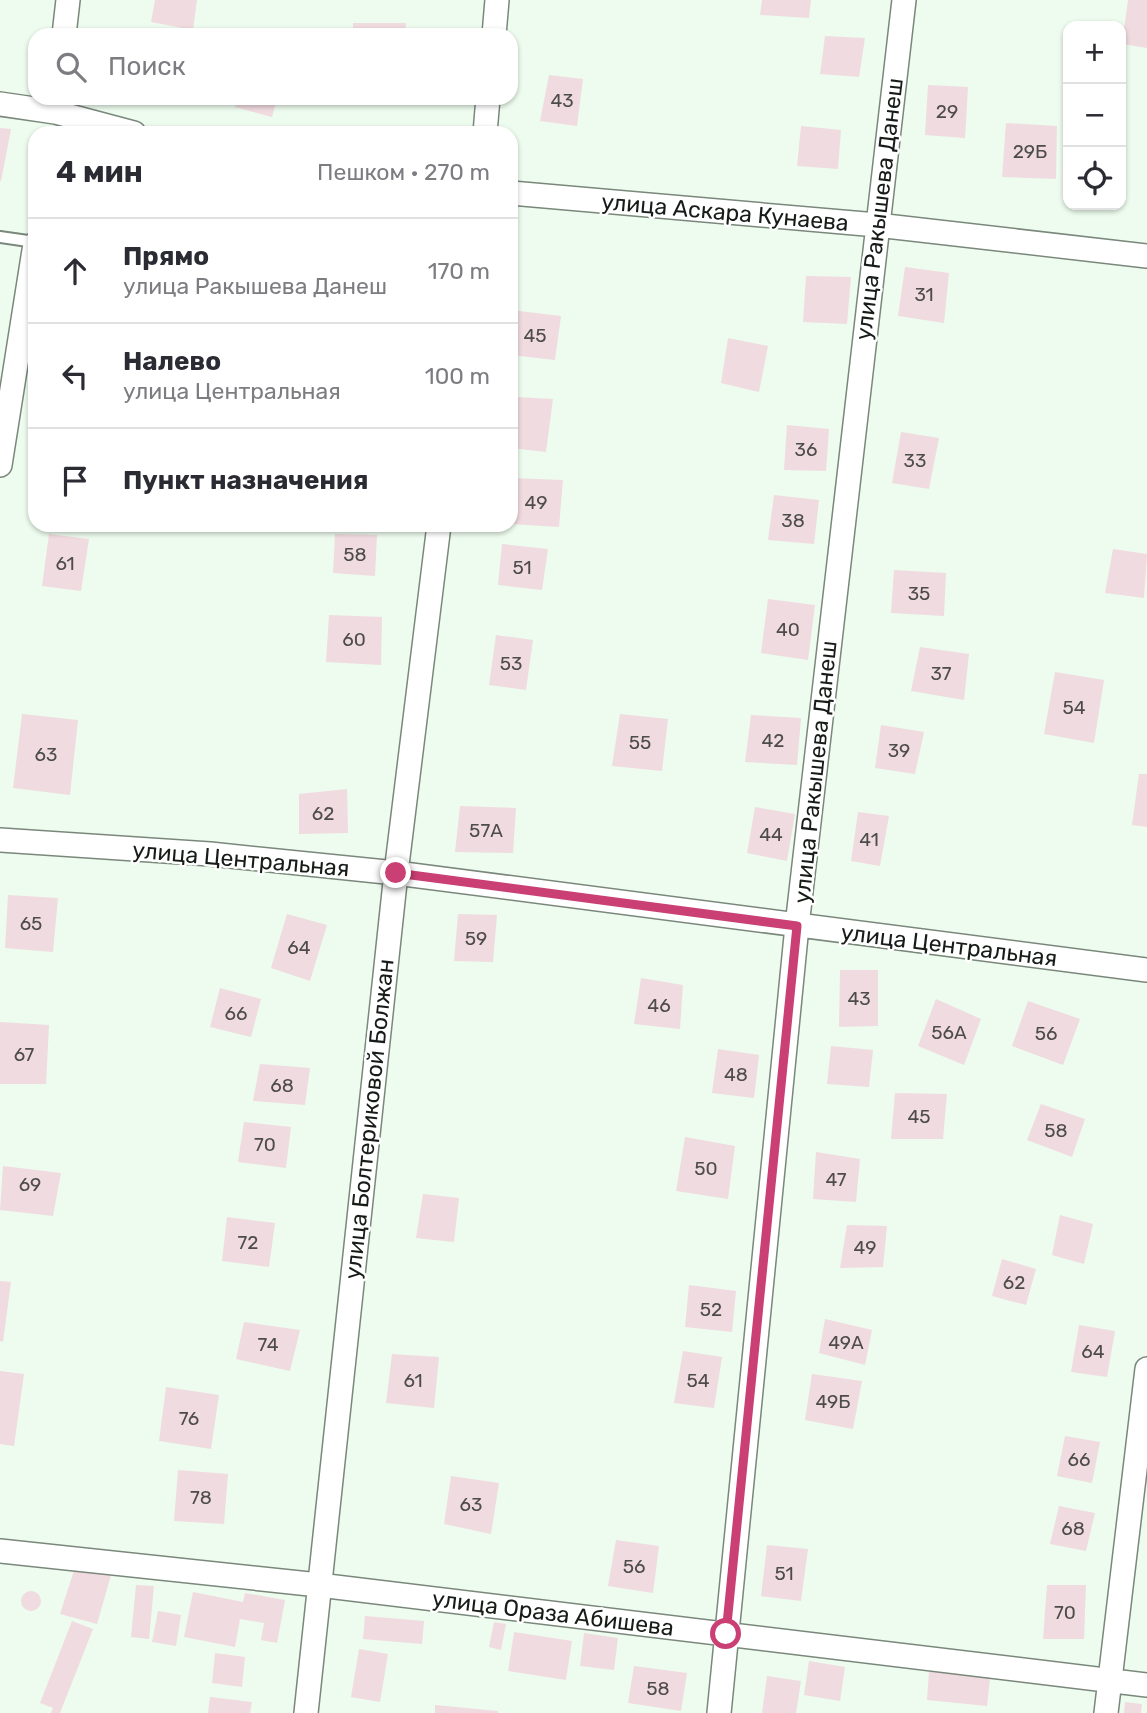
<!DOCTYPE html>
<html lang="ru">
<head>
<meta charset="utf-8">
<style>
  body { margin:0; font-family:Rubik,sans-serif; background:#f7f7f7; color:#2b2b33 }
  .controls { position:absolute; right:21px; top:21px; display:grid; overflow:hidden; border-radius:14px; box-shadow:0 2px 5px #0004 }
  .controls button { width:63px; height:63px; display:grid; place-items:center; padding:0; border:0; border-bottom:2px solid #e1e1e2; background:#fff; color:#2b2b33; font:35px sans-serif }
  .stop { position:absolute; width:21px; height:21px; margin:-16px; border:5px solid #ca3f74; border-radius:50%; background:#fff }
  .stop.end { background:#ca3f74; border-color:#fff; box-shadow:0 2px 7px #0008 }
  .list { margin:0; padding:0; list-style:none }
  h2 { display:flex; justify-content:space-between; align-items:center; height:91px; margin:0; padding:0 28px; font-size:30px }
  h2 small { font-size:23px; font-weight:400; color:#7c7c81 }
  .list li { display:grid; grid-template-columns:46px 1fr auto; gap:21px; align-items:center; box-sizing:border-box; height:105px; padding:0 28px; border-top:2px solid #e1e1e2 }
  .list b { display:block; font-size:26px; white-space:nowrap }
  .list p { margin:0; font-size:23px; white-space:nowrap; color:#7c7c81 }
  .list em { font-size:23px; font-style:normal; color:#7c7c81 }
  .icon { flex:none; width:38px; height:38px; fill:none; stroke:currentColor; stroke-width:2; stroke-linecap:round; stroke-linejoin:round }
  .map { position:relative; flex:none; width:1147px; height:1713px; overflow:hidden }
  .search { position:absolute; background:#fff; box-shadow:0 2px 5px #0004; left:28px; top:28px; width:490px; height:77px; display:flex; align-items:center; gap:18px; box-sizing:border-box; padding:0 24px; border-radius:21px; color:#7c7c81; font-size:26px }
  .panel { position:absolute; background:#fff; box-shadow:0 2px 5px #0004; left:28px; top:126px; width:490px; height:406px; border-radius:21px }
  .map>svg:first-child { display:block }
  .building { fill:#f0dbe0 }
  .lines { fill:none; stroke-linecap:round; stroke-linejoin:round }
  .lane-casing { stroke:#7a877b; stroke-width:14 }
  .street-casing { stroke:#7a877b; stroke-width:26 }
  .lane { stroke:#fff; stroke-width:10 }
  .street { stroke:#fff; stroke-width:23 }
  .route { stroke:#ca3f74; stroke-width:9 }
  .labels { text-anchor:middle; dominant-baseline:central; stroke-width:5; stroke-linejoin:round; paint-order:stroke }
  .number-label { font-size:19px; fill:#4d4c4a }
  .street-label { font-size:23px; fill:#171c18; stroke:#fff }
</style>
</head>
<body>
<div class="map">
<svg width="1147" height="1713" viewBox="0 0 1147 1713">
  <rect width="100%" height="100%" fill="#edfcee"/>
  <path class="building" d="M155,0H197L193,30L151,22Z
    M762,0H811L809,18L760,15Z
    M1128,0H1147V48L1122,44Z
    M353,23H406L405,35H353Z
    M825,36L865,38L859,77L820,74Z
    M549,75L583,79L577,126L540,121Z
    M928,85L968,87L965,138L925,135Z
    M237,98H277L272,117L235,107Z
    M1006,123L1057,126L1056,179L1002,177Z
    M801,126L841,130L838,169L797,166Z
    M0,128L11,129L1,181H0Z
    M905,267L949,273L944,323L898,316Z
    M806,276L851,277L847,324L803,322Z
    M511,310L561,316L555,360L511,355Z
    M728,338L768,346L759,392L721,383Z
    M517,397L553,399L546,452L511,448Z
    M787,425L829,429L826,471L784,470Z
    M901,432L939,438L929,489L892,483Z
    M511,478L563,480L559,527L511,524Z
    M774,495L819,500L814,544L768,540Z
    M49,534L89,539L81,591L42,586Z
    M335,534L377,535L375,576L333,573Z
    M502,544L548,549L542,590L498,585Z
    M1113,549L1147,554L1144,598L1105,593Z
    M894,570L946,573L944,616L891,613Z
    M768,599L815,605L808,660L761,653Z
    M329,615L382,617L381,665L326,662Z
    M496,635L533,640L526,690L489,685Z
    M920,647L969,654L964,700L911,691Z
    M1055,672L1104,680L1094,743L1044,734Z
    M22,714L78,720L70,795L13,788Z
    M620,714L668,719L662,771L612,766Z
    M751,715L801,718L797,765L745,762Z
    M881,725L924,732L915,774L875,768Z
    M1139,774H1147V827L1132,825Z
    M347,789L348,833L299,834V794Z
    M460,806L516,808L513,853L455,852Z
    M755,807L795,814L787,861L747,853Z
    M858,812L889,816L880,866L851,861Z
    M8,895L58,898L53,952L5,948Z
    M287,914L327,925L310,981L271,968Z
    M458,914L497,915L493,962L454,961Z
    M840,970H878V1026L839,1027Z
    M641,978L683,985L680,1029L634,1024Z
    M220,988L261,999L251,1037L210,1027Z
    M936,999L981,1019L964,1065L918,1046Z
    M1028,1001L1080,1019L1063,1065L1012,1046Z
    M0,1022L49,1025L46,1084H0Z
    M831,1046L873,1050L869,1087L827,1084Z
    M718,1049L759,1055L754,1098L712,1093Z
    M260,1064L310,1068L305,1105L253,1101Z
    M895,1093L947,1094L943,1139H891Z
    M1041,1104L1085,1119L1072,1157L1027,1140Z
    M244,1122L291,1127L286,1168L238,1162Z
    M685,1137L735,1146L728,1199L676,1191Z
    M816,1152L860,1159L856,1202L813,1199Z
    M3,1166L61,1173L53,1216L0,1210Z
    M423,1194L459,1198L454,1242L416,1238Z
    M1060,1215L1093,1224L1084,1264L1052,1255Z
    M227,1217L275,1223L269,1267L222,1261Z
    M847,1225L887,1226L883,1267L840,1268Z
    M1002,1259L1036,1269L1026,1305L992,1296Z
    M0,1281L11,1282L3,1342L0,1341Z
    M689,1285L736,1291L732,1332L685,1327Z
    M825,1319L872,1330L865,1365L819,1353Z
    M244,1322L300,1330L290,1371L236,1359Z
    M1079,1325L1115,1331L1107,1377L1071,1372Z
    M683,1351L722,1357L714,1408L674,1403Z
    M392,1354L439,1357L434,1408L386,1403Z
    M0,1371L24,1374L14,1446L0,1444Z
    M812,1374L862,1381L853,1429L805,1420Z
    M166,1387L219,1395L211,1449L159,1441Z
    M1065,1436L1100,1442L1092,1483L1057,1476Z
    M178,1470L228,1474L224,1524L174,1521Z
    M451,1476L499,1483L491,1534L444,1524Z
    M1059,1506L1095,1513L1086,1551L1050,1544Z
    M616,1540L659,1546L653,1593L608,1586Z
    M767,1545L808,1549L801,1601L761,1596Z
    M76,1564L111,1575L97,1624L60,1614Z
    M136,1585L154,1586L149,1639L131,1637Z
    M1047,1585H1086L1084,1639H1043Z
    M21 1601a10 10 0 1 1 20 0a10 10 0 1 1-20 0Z
    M193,1592L243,1602L245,1593L285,1600L277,1643L261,1640L264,1623L240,1619L235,1647L184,1637Z
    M158,1611L181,1615L176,1646L152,1642Z
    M365,1616L424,1621L422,1644L363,1639Z
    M72,1621L93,1629L60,1713H51L53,1708L40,1703Z
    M494,1622L506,1624L501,1650L489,1647Z
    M514,1632L572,1641L566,1680L508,1671Z
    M584,1633L618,1638L614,1670L580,1666Z
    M359,1649L388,1654L380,1702L351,1697Z
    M215,1653L245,1657L242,1687L212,1683Z
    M809,1661L845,1667L840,1701L804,1695Z
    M634,1666L687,1673L681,1711L628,1703Z
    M929,1671L990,1678L987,1706L927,1700Z
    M767,1676L801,1681L796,1713H762Z
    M210,1697L252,1702L250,1713H208Z
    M1125,1702L1142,1704L1141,1713H1124Z
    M435,1705L498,1711V1713H435Z"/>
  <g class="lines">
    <g class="lane-casing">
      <path id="lane" d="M0,237L35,242"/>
    </g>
    <g class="street-casing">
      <path id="street" d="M64,35L68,0
        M494,35L497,0
        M0,104L55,112L134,133
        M485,133L488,98
        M511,193L877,225L1147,256
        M0,465L35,244
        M0,840L210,854L396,873L1147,970
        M0,1551L319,1585L1147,1685
        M306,1713L396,873L439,525
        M719,1713L797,926L904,0
        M1106,1713L1147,1369"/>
    </g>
    <use href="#lane" class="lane"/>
    <use href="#street" class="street"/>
  </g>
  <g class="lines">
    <path class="route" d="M396,873L797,926L726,1634"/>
  </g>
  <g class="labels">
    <g class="number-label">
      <text x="562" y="100">43</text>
      <text x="947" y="111">29</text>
      <text x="1030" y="151">29Б</text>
      <text x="924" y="294">31</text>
      <text x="535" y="335">45</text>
      <text x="806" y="449">36</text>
      <text x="915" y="460">33</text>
      <text x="536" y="502">49</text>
      <text x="793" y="520">38</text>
      <text x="355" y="554">58</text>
      <text x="65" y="563">61</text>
      <text x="522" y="567">51</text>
      <text x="919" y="593">35</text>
      <text x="788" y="629">40</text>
      <text x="354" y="639">60</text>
      <text x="511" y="663">53</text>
      <text x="941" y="673">37</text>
      <text x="1074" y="707">54</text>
      <text x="773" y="740">42</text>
      <text x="640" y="742">55</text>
      <text x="899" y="750">39</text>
      <text x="46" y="754">63</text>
      <text x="323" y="813">62</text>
      <text x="486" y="830">57А</text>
      <text x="771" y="834">44</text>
      <text x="869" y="839">41</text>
      <text x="31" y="923">65</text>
      <text x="476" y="938">59</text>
      <text x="299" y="947">64</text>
      <text x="859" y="998">43</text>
      <text x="659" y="1005">46</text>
      <text x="236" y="1013">66</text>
      <text x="949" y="1032">56А</text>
      <text x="1046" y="1033">56</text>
      <text x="24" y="1054">67</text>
      <text x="736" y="1074">48</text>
      <text x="282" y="1085">68</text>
      <text x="919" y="1116">45</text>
      <text x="1056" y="1130">58</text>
      <text x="265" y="1144">70</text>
      <text x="706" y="1168">50</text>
      <text x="836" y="1179">47</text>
      <text x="30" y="1184">69</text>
      <text x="248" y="1242">72</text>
      <text x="865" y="1247">49</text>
      <text x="1014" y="1282">62</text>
      <text x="711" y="1309">52</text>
      <text x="846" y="1342">49А</text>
      <text x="268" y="1344">74</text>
      <text x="1093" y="1351">64</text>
      <text x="413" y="1380">61</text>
      <text x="698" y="1380">54</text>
      <text x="833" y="1401">49Б</text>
      <text x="189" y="1418">76</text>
      <text x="1079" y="1459">66</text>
      <text x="201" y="1497">78</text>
      <text x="471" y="1504">63</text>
      <text x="1073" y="1528">68</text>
      <text x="634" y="1566">56</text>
      <text x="784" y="1573">51</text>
      <text x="1065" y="1612">70</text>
      <text x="658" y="1688">58</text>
    </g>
    <g class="street-label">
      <text transform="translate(879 209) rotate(-83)">улица Ракышева Данеш</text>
      <text transform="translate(725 212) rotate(5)">улица Аскара Кунаева</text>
      <text transform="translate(815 772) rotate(-84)">улица Ракышева Данеш</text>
      <text transform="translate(241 859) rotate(5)">улица Центральная</text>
      <text transform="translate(949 945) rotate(7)">улица Центральная</text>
      <text transform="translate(369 1119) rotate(-84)">улица Болтериковой Болжан</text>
      <text transform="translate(553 1613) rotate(7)">улица Ораза Абишева</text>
    </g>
  </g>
</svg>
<div class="controls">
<button>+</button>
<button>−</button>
<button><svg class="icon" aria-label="locate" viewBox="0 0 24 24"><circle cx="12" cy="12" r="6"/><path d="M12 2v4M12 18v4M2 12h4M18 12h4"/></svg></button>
</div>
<div class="stop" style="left:726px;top:1634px"></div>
<div class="stop end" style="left:396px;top:873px"></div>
<div class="search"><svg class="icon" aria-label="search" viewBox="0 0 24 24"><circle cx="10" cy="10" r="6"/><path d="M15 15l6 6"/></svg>Поиск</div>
<section class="panel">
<h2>4 мин<small>Пешком · 270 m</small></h2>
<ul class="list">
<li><svg class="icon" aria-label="ahead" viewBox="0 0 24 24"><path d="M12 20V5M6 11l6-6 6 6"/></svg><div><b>Прямо</b><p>улица Ракышева Данеш</p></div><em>170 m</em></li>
<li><svg class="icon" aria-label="left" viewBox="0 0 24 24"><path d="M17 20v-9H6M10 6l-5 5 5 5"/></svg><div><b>Налево</b><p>улица Центральная</p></div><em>100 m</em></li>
<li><svg class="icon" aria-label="arrive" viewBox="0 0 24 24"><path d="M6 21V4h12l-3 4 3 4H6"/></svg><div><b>Пункт назначения</b></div></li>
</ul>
</section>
</div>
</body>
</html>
